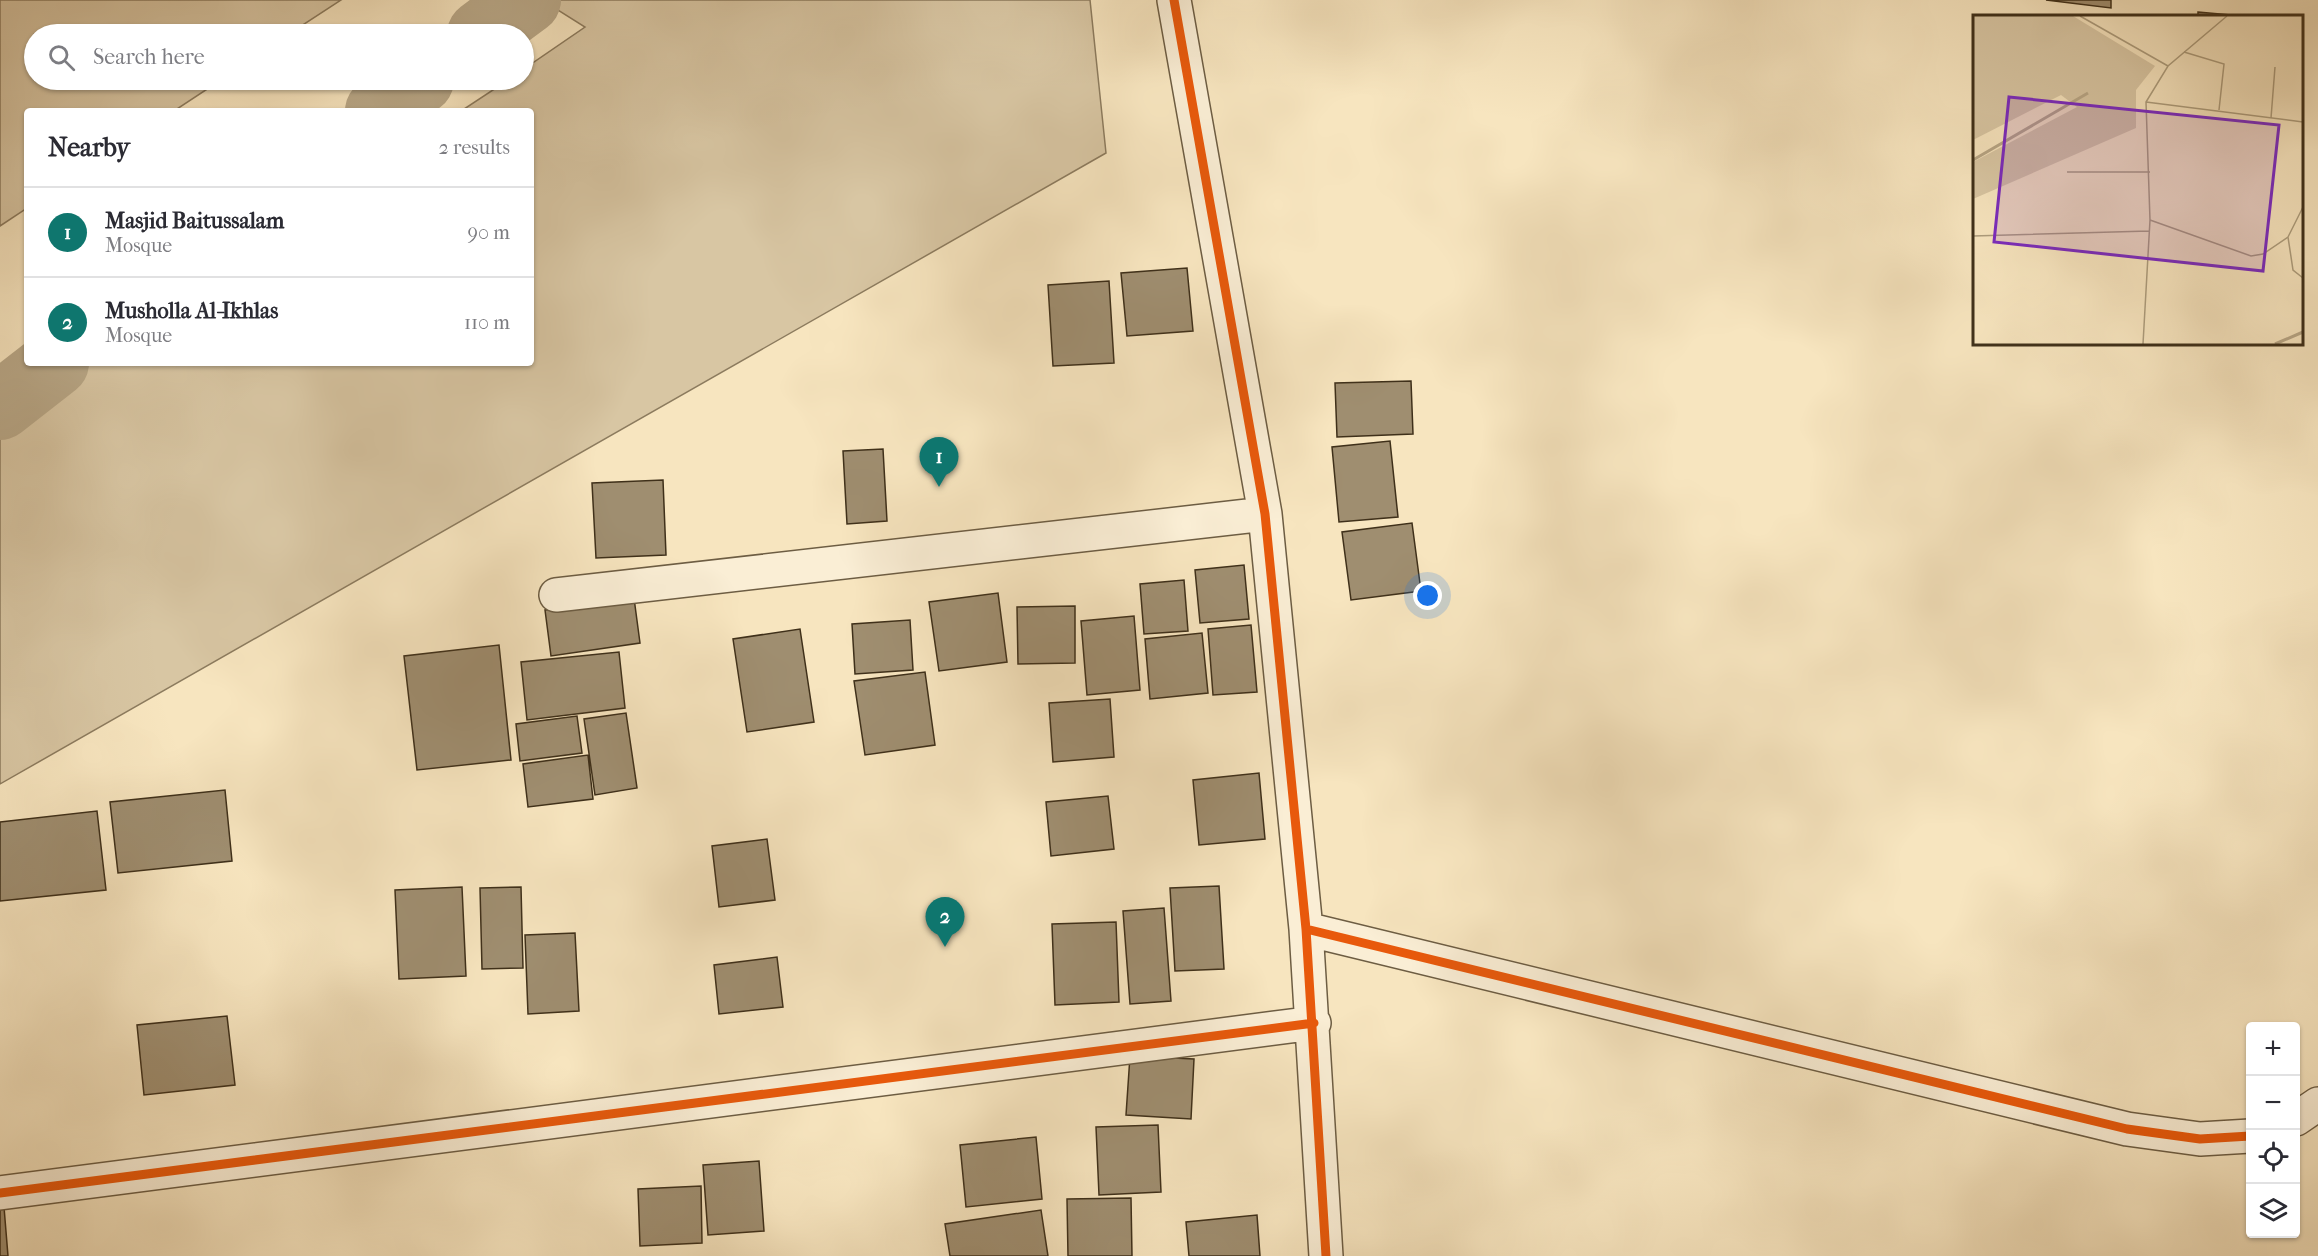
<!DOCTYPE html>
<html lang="en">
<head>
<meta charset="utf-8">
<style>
  body { margin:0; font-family:"IM FELL French Canon",serif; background:#f2f2f3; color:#2b2b33 }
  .controls { position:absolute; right:18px; bottom:18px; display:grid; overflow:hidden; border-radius:6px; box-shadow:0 2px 4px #0004 }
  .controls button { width:54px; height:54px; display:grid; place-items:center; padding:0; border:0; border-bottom:2px solid #e1e1e2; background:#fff; color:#2b2b33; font:30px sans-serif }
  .you { position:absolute; left:1428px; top:596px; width:21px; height:21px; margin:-15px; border:4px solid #fff; border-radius:50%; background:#1a73e8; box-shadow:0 0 0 9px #1a73e833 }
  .badge { display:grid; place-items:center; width:39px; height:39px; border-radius:50%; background:#0f766e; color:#fff; font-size:20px; font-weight:700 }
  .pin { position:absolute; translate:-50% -50px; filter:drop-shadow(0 2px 3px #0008) }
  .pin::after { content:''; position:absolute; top:32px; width:21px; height:18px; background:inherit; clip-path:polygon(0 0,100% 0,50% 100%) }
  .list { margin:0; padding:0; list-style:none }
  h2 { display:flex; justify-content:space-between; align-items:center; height:78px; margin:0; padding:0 24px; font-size:26px }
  h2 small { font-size:20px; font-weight:400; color:#7c7c81 }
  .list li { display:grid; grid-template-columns:39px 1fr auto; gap:18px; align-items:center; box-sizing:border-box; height:90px; padding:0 24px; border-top:2px solid #e1e1e2 }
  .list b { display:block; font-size:22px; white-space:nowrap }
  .list p { margin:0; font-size:20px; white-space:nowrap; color:#7c7c81 }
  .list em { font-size:20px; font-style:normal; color:#7c7c81 }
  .icon { flex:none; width:33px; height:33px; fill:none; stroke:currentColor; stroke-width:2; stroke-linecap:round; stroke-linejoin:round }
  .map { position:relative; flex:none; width:2318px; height:1256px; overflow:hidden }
  .search { position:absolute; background:#fff; box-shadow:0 2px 4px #0004; left:24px; top:24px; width:510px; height:66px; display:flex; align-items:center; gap:15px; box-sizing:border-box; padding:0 21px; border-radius:33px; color:#7c7c81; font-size:22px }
  .panel { position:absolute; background:#fff; box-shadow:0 2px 4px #0004; left:24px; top:108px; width:510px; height:258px; border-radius:6px }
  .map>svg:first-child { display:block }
  .green { fill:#d8c6a3; stroke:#8c7b5e; stroke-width:1.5 }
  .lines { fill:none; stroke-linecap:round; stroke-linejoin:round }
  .river { stroke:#b8a787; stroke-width:68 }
  .building { fill:#9f8e70; stroke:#3f301a; stroke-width:1.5 }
  .minor-casing { stroke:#6d5d43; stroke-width:36 }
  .minor { stroke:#faeed5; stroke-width:33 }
  .cycleway-casing { stroke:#faeed5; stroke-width:13 }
  .cycleway { stroke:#e8590c; stroke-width:9 }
  .inset-river { fill:none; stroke:#b8a787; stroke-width:3 }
  .inset-road { fill:none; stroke:#ad9d7d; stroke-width:1.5 }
  .view { fill:#7b2cbf; fill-opacity:0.15; stroke:#7b2cbf; stroke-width:3 }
  .inset-edge { fill:none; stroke:#3f301a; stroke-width:3 }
</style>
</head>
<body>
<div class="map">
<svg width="2318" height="1256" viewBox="0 0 2318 1256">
  <rect width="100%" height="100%" fill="#f7e5bf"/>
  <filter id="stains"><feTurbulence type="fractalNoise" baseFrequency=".00333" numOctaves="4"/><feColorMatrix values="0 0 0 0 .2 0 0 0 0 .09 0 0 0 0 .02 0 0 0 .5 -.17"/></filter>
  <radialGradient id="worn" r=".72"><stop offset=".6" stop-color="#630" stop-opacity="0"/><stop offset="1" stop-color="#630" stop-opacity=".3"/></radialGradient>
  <path class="green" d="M0,0H341L289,34H34V80H221L174,111H27V208L0,226Z
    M542,0H1090L1106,153L0,784V423L88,363H531V111H461L508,80H524V69L585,27Z"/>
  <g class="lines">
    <path class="river" d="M481,34L527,0
      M379,111L420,80
      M0,406L55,363"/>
  </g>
  <path class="building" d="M2046,0H2111V8Z
    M2198,12L2242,16H2198Z
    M1187,268L1193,331L1127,336L1121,273Z
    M1109,281L1114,363L1053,366L1048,285Z
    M1411,381L1413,434L1337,437L1335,383Z
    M1390,441L1398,517L1339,522L1332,447Z
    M883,449L887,521L847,524L843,451Z
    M663,480L666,555L596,558L592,483Z
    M1412,523L1421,591L1351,600L1342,532Z
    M1244,565L1249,619L1200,623L1195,570Z
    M1184,580L1188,631L1144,634L1140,584Z
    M998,593L1007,662L939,671L929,602Z
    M634,598L640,643L551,656L545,610Z
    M1075,606V663L1018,664L1017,607Z
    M1134,616L1140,690L1087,695L1081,621Z
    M910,620L913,670L855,674L852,624Z
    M1251,625L1257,692L1213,695L1208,629Z
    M800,629L814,722L747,732L733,639Z
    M1202,633L1208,693L1150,699L1145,639Z
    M499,645L511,760L417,770L404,656Z
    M619,652L625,708L527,720L521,662Z
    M925,672L935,745L865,755L854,681Z
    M1110,699L1114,757L1053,762L1049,703Z
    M626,713L637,788L595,795L584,719Z
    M577,716L582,753L520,761L516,724Z
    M588,755L593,799L528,807L523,764Z
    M1259,773L1265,839L1199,845L1193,780Z
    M225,790L232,861L118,873L110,802Z
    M1108,796L1114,849L1051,856L1046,802Z
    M97,811L106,890L0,901V822Z
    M767,839L775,900L719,907L712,846Z
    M1219,886L1224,969L1175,971L1170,888Z
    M462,887L466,976L399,979L395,890Z
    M521,887L523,968L482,969L480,888Z
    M1164,908L1171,1001L1130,1004L1123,911Z
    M1116,922L1119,1002L1055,1005L1052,924Z
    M575,933L579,1011L528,1014L525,935Z
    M777,957L783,1007L719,1014L714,965Z
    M227,1016L235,1085L144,1095L137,1025Z
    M1130,1056L1194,1059L1191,1119L1126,1115Z
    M1158,1125L1161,1192L1099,1195L1096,1127Z
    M1036,1137L1042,1199L966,1207L960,1145Z
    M759,1161L764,1231L708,1235L703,1165Z
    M701,1186L702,1243L640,1246L638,1189Z
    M1131,1198L1132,1256H1068L1067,1199Z
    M0,1207H4L8,1256H0Z
    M1041,1210L1048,1256H950L945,1224Z
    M1257,1215L1260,1256H1189L1186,1222Z"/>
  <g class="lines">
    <g class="minor-casing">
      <path id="minor" d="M1174,0L1265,514L1306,929L1326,1256
        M556,595L1265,514
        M1306,929L2127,1129L2200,1139L2250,1136
        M2296,1119L2318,1104
        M0,1193L1314,1023"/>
    </g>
    <use href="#minor" class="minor"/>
    <g class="cycleway-casing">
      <path id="cycleway" d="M1174,0L1265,514L1306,929L1326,1256
        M1306,929L2127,1129L2200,1139L2250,1136
        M0,1193L1314,1023"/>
    </g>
    <use href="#cycleway" class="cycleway"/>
  </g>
  <g transform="translate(1973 15)">
    <rect width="330" height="330" fill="#f7e5bf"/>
    <path d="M0,1H100L182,51L163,75V113L0,184V147L104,92L88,80L0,125Z" fill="#d8c6a3"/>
    <path class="inset-river" d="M0,145L115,78M302,329L330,317"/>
    <path class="inset-road" d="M107,1L195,51M211,37L251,49L246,95M173,87L330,107M298,103L302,52M94,157H177M330,192L315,222L320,255L330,263M177,205L278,241L290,239L315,222M0,221L176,216M170,329L177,205L173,87L195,51L254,1"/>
    <path class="view" d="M36,82L306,110L290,256L21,227Z"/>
    <rect width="330" height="330" class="inset-edge"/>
  </g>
  <rect width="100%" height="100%" filter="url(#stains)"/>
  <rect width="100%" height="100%" fill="url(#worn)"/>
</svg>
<div class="controls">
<button>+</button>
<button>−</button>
<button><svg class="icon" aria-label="locate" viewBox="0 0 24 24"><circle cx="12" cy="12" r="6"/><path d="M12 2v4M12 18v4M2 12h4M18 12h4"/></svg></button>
<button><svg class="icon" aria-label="layers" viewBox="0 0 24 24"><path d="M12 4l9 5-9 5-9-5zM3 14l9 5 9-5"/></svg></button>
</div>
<div class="you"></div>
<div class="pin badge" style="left:939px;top:487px">1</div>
<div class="pin badge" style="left:945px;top:947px">2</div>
<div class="search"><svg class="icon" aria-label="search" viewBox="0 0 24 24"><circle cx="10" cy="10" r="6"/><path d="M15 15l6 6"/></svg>Search here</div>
<section class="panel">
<h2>Nearby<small>2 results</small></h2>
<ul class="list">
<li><span class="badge">1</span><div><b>Masjid Baitussalam</b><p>Mosque</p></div><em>90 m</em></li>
<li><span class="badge">2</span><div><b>Musholla Al-Ikhlas</b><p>Mosque</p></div><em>110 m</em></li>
</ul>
</section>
</div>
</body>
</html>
